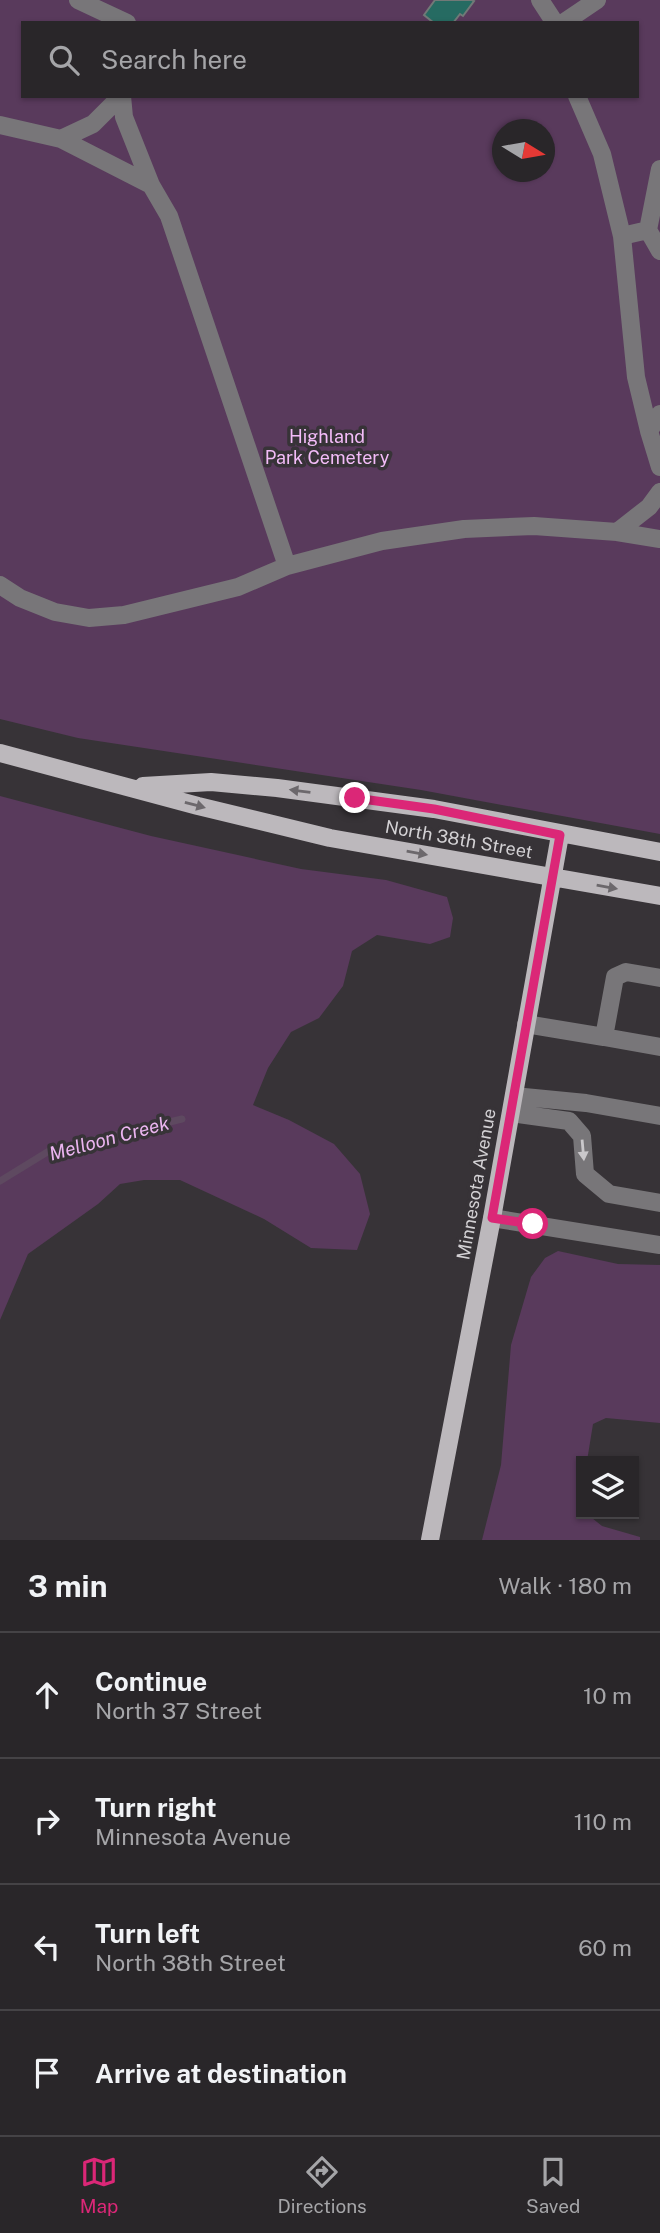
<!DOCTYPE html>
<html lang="en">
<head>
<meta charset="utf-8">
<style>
  body { margin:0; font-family:"Public Sans",sans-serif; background:#312e31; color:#f1f3f6 }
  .controls { position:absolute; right:21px; bottom:21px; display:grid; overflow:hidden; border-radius:0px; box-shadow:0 2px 5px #0004 }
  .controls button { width:63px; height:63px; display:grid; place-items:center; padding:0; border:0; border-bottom:2px solid #454346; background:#292629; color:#f1f3f6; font:35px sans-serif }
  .compass { position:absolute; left:492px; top:119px; width:63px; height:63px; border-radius:50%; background:#292629; box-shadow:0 2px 5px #0004; rotate:101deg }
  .stop { position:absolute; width:21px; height:21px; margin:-16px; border:5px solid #db2777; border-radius:50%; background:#fff }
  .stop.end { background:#db2777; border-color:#fff; box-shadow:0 2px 7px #0008 }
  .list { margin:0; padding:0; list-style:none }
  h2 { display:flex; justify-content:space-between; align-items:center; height:91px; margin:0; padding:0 28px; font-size:30px }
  h2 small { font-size:23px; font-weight:400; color:#a5a5a8 }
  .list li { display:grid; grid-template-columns:46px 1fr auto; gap:21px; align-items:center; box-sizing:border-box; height:126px; padding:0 28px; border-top:2px solid #454346 }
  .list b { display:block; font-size:26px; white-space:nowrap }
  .list p { margin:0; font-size:23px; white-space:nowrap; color:#a5a5a8 }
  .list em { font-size:23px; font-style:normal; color:#a5a5a8 }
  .icon { flex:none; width:38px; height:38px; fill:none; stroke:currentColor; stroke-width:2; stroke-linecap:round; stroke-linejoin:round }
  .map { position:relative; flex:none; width:660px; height:1540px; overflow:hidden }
  .search { position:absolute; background:#292629; box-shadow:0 2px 5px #0004; left:21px; right:21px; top:21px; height:77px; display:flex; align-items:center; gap:18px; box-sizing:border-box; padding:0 24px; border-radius:0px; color:#a5a5a8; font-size:26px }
  .sheet { height:595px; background:#292629 }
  nav { display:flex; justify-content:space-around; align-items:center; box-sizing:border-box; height:98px; border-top:2px solid #454346; background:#292629; font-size:19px; color:#a5a5a8 }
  nav a { display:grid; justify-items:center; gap:4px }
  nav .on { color:#db2777 }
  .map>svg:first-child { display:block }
  .green { fill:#593a5c; fill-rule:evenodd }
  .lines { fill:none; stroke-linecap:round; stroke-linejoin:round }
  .stream { stroke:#5e4960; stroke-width:7 }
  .building { fill:#266b62; stroke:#717977; stroke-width:2 }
  .minor { stroke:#787679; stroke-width:18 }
  .major { stroke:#bcb8bc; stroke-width:18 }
  .oneway { fill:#6c686c }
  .oneway2 { fill:#cac8cb }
  .route { stroke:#db2777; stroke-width:9 }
  .labels { text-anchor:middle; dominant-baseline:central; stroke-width:7; stroke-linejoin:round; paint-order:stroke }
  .park-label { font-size:18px; fill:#f3bcf8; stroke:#373337 }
  .street-label { font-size:18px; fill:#d3d1d4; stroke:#373337 }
  .water-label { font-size:19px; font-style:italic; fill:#ebb5f0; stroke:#373337 }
</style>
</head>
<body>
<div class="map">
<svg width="660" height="1540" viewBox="0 0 660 1540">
  <rect width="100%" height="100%" fill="#373337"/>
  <path class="green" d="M0,0H660V834L421,790L78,738L0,719ZM23,23H637V96H23ZM503,130H544V172H503Z
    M0,796L151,836L301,869L386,880L447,897L453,918L450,937L430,944L377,935L352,951L343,986L319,1018L291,1032L268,1068L253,1105L289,1120L334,1144L360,1174L370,1214L357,1250L311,1248L264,1219L180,1180H144L120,1184L98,1204L28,1254L0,1320Z
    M558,1251L618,1264L660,1265V1423L606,1418L593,1424L587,1461H581V1514H587L602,1526L640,1537V1540H482L501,1465L511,1345L531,1277L545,1258Z"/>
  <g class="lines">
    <path class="stream" d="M0,1181L49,1151L182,1119"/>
  </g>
  <path class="building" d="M435,0H472L474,1L463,16L460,14L453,23H434L424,15Z"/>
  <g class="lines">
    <path class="minor" d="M78,0L127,23
      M540,0L555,23
      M563,23L597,0
      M122,96L124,117L151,185
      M577,96L602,154L622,236L636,377L649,431
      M0,125L61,139L151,185L169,216L287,566
      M61,139L93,124L121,96
      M648,230L660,251
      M622,236L648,230L660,169
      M660,414L649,431L660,467
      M617,532L660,539
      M0,585L20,598L55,612L89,618L124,615L238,587L287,566L382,541L464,529L534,526L617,532L649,507L660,492
      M660,978L626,972L615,977L604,1037L660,1047
      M526,1024L604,1037
      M514,1096L586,1103L660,1116
      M511,1113L569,1121L582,1136L585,1174L609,1194L660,1203
      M492,1218L660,1245"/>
    <path class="major" d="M0,753L198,806L330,838L660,896
      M143,786L211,782L277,788L434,809L660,852
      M430,1540L492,1218L560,835"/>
  </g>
  <defs><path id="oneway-solid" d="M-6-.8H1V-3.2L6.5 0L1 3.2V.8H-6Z" transform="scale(1.75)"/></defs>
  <g class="oneway">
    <use href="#oneway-solid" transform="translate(300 791) rotate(-173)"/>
    <use href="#oneway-solid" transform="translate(195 805) rotate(15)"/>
    <use href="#oneway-solid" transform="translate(417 853) rotate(10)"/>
    <use href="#oneway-solid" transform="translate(607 887) rotate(10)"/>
  </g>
  <use class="oneway2" href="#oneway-solid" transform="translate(583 1150) rotate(85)"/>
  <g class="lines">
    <path class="route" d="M355,798L434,809L560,835L492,1218L533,1224"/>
  </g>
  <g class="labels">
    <g class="park-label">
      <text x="327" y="436">Highland<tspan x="327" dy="21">Park Cemetery</tspan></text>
    </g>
    <g class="street-label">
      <text transform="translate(459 839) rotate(10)">North 38th Street</text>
      <text transform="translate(476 1184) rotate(-80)">Minnesota Avenue</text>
    </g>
    <g class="water-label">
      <text transform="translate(109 1138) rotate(-15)">Melloon Creek</text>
    </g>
  </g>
</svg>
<div class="controls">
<button><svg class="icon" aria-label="layers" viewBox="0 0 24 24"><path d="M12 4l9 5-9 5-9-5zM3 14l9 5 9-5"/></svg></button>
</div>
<svg class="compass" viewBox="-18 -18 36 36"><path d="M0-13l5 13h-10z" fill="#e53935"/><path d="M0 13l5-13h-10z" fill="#a5a5a8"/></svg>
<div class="stop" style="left:533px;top:1224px"></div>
<div class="stop end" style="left:355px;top:798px"></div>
<div class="search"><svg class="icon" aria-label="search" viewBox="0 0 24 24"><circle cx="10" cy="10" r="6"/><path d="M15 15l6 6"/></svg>Search here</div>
</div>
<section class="sheet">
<h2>3 min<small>Walk · 180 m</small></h2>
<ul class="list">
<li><svg class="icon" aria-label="ahead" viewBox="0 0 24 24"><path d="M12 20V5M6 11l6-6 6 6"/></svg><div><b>Continue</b><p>North 37 Street</p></div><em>10 m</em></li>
<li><svg class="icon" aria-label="right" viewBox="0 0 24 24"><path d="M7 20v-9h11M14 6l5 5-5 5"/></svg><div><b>Turn right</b><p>Minnesota Avenue</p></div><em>110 m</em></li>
<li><svg class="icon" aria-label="left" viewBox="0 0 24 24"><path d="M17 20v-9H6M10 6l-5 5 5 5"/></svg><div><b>Turn left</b><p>North 38th Street</p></div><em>60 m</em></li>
<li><svg class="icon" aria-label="arrive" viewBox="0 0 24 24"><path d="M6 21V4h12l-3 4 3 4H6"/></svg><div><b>Arrive at destination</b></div></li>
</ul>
</section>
<nav>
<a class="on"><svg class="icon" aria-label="map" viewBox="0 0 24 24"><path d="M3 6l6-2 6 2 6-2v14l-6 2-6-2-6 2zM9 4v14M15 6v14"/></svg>Map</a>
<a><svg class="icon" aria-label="directions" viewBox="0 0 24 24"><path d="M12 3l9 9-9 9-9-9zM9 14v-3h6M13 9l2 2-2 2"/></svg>Directions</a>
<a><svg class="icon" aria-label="saved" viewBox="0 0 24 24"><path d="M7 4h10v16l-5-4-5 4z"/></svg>Saved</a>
</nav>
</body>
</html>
